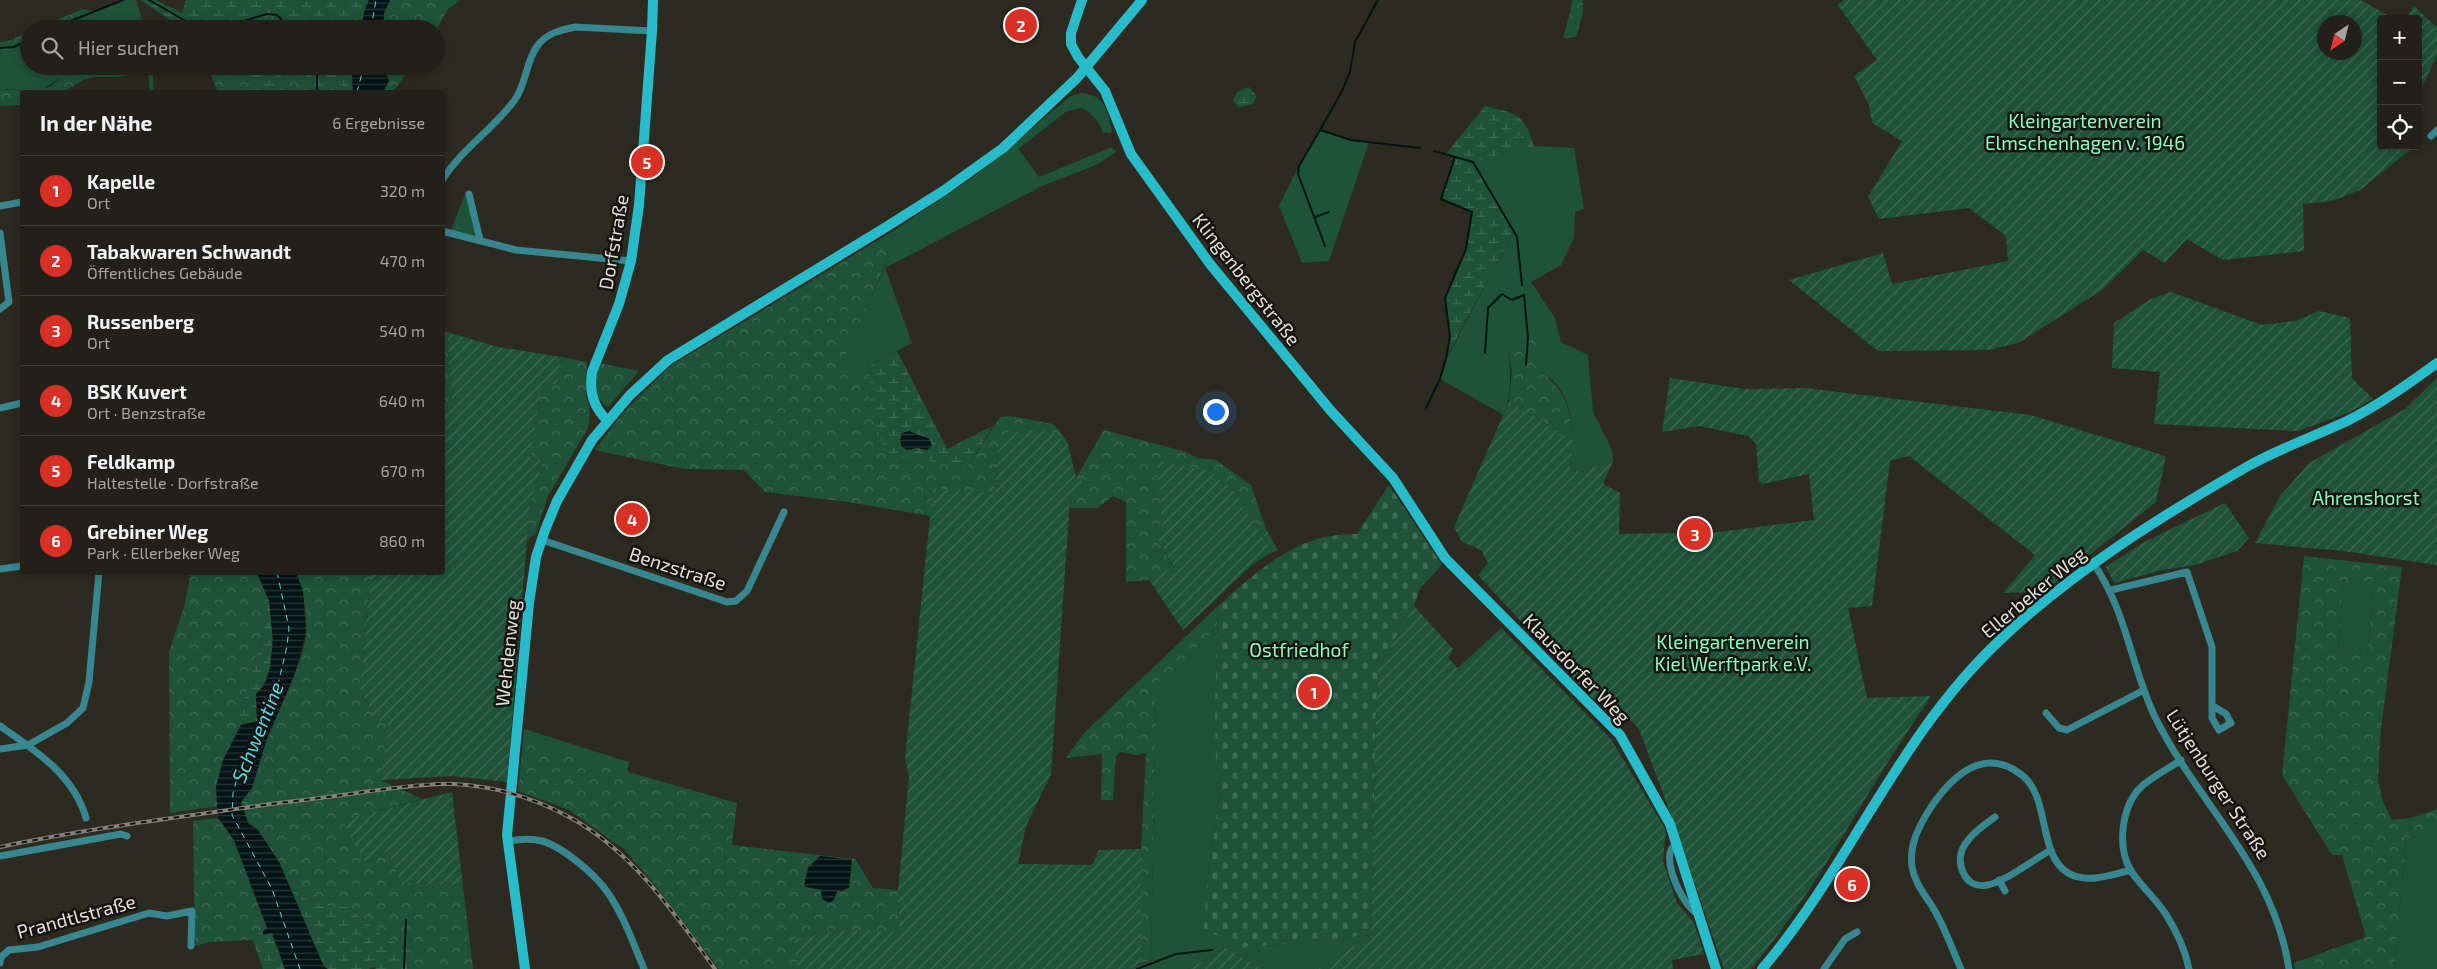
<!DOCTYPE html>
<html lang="de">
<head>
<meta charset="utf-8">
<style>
  body { margin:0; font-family:"Exo 2",sans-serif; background:#2e2d25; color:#f1f3f6 }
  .controls { position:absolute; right:15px; top:15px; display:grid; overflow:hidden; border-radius:5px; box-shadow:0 2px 12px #0003 }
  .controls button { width:45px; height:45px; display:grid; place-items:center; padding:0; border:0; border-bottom:1px solid #3f3e37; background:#222018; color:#f1f3f6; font:25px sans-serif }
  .compass { position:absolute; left:2317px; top:15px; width:45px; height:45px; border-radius:50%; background:#222018; box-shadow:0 2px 12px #0003; rotate:215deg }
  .you { position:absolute; left:1215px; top:411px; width:18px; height:18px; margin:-12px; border:4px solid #fff; border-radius:50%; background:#1a73e8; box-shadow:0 0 0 8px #1a73e833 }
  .badge { display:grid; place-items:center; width:32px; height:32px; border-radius:50%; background:#d93025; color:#fff; font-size:16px; font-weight:700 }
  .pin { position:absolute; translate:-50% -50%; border:2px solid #fff; box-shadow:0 1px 5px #0006 }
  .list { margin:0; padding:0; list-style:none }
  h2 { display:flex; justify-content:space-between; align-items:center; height:65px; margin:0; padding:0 20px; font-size:21px }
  h2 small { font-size:16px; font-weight:400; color:#a2a3a2 }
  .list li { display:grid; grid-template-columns:32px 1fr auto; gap:15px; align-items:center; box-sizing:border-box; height:70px; padding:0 20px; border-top:1px solid #3f3e37 }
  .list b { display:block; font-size:19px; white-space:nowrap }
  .list p { margin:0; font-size:16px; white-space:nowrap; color:#a2a3a2 }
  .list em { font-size:16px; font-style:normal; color:#a2a3a2 }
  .icon { flex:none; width:28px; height:28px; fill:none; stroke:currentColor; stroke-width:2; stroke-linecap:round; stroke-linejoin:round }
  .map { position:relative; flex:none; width:2437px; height:969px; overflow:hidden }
  .search { position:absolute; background:#222018; box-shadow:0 2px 12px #0003; left:20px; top:20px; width:425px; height:55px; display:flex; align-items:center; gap:12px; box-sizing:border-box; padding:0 18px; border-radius:28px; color:#a2a3a2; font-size:19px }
  .panel { position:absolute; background:#222018; box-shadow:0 2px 12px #0003; left:20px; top:90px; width:425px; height:485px; border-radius:5px }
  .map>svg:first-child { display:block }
  .green { fill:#1e5338 }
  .forest { fill:url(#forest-crowns); fill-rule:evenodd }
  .wetland { fill:url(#wetland-marsh) }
  .cemetery { fill:url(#cemetery-stones) }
  .garden { fill:url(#garden-furrows); fill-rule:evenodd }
  .water { fill:url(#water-rules) }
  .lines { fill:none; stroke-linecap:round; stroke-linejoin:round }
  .stream { stroke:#041415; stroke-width:2 }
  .ferry { stroke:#58d9e6; stroke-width:1; stroke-dasharray:6 5; stroke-linecap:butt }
  .street { stroke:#388790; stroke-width:7 }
  .secondary { stroke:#28bbca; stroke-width:10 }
  .rail-casing { stroke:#828077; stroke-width:4 }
  .rail { stroke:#14130f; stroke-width:2; stroke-dasharray:5.5; stroke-linecap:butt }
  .labels { text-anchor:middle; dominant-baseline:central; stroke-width:5; stroke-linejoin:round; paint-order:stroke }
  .park-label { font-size:19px; fill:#86febe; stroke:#14130f }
  .street-label { font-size:19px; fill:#e2e1d9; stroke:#14130f }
  .water-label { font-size:20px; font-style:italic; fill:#58d9e6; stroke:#14130f }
</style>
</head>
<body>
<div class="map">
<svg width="2437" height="969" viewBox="0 0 2437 969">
  <defs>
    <pattern id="forest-crowns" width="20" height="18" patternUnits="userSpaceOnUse" patternTransform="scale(1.25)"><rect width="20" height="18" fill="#1e5338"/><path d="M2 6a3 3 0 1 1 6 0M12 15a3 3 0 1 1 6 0" fill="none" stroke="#3e6b54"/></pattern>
    <pattern id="wetland-marsh" width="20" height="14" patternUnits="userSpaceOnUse" patternTransform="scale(1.25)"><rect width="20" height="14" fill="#1e5338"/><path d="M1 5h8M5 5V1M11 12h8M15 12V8" fill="none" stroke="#3e6b54"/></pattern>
    <pattern id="cemetery-stones" width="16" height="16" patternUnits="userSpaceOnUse" patternTransform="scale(1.25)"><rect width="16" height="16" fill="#1e5338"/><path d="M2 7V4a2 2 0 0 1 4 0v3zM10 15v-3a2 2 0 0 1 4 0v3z" fill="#3e6b54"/></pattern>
    <pattern id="garden-furrows" width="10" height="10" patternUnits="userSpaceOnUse" patternTransform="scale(1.25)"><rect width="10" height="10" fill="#1e5338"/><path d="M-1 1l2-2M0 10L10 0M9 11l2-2" fill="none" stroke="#3e6b54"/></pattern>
    <pattern id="water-rules" width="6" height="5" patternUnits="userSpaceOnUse" patternTransform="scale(1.25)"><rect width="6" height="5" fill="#041415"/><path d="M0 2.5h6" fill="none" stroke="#283636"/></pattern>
  </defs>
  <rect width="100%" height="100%" fill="#2d2b20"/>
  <path class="green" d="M123,0H136L145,29H71L89,21L93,11Z
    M29,43V66H77C61,73 52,88 34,92C26,94 22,90 16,89C11,88 5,90 0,91V51L13,50Z
    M1080,93C1105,94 1108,111 1112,132L1103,133C1099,120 1093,115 1082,108L1067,111L1018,149L1039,177L1112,147L1116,152L1098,164L1040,187L885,268L912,343L871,364L835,379L884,269L892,232L972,178L1071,96Z
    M1320,130L1351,140L1369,142L1329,261L1302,263L1279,206L1296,171Z
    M1519,134L1530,150L1534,146L1574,148L1584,209L1575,212L1574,238L1561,265L1531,282L1555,318L1561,342L1588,355L1593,412L1612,450L1613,461L1582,472L1570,469C1572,442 1576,408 1557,385C1551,378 1542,372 1536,367L1533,352L1508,349C1511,372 1512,393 1504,415L1440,379L1447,358L1514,231L1473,162L1511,150Z
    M466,192L478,233L477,236L451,230Z
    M2343,583L2374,585L2367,656L2338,653Z
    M1217,628L1216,767L1220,791L1208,874L1243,948L1371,935L1318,969H1263L1226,948L1188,969H1130L1151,960L1156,684Z
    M524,729L629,762L627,773L523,742Z
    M2437,835V969H2394L2406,838Z"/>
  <path class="forest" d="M390,0H460L448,9L436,30L383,29L384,13Z
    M1572,0H1583V13L1576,37L1563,38L1571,9Z
    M82,9L93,11L89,21L71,29H34C50,21 67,17 82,9Z
    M267,14L277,15L291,29H226L227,25Z
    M29,31V43L13,50L0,51V42L12,40Z
    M77,66H152L154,92H150L148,72L116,77H95L85,79L63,92H34L52,86L66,71Z
    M207,66H247L242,67L250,92H218Z
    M264,66H307L306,89L288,92L284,78Z
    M381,66H412L393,92H383L389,80Z
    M16,89L22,93V105L0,106V91Z
    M892,232L884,268L836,378L871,364L869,407L967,468L1000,417L1011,416L1053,424L1067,441L1049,431L998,453L995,494L933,488L931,516L848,502L765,492L744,470L684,469L595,450L622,414L669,367Z
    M442,331L447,332L452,406L443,404Z
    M1527,331H1533L1541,339L1533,352L1536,367C1566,392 1569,401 1573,440L1509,402L1512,373L1508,349Z
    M561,357L587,362L586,395L590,411L589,426L548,496L536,533L527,540L530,504L543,461L530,458L543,383L557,385Z
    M599,363L639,371L608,407C592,396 592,381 599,363Z
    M1104,430L1186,452L1197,458L1216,460L1251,485L1266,529L1278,550L1273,552L1232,489L1158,461L1162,527L1156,537L1174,568L1149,580L1126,582V502L1113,496L1098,508H1069L1076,478Z
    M2304,556L2402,567L2381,729L2378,780L2383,802L2392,820L2410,818L2437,809V835L2406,838L2394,969H2295L2294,963L2366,937L2342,855H2332L2282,775ZM2343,583L2374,586L2367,656L2338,653Z
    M191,573H257L269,601L261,640L233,741L223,760L216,787L219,806L170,813L169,652L184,607Z
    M296,573H373L368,601L360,689L374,717L388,726L381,780L422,799L343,820L387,851L401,882L463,886L473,969H407L409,949L383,936L348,907H330L293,894L279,862L258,830L248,823L241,802C258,779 257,761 268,736C279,709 305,660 306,632C307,612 303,591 296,573Z
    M1218,606L1217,628L1156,685L1151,960L1141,963V849L1146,753L1135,755L1120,752L1116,756L1113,800H1101L1102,754L1066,758L1085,732Z
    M523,742L737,803L732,845L855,859L873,888L898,890L899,934L854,930L794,938L798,969H719L655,885L624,849L569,810L518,791ZM820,856L849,859L845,891H837L834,900L822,899L821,890L808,868Z
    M218,818L234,840L266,925L253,940L209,942L195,946L193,821Z"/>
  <path class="wetland" d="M141,0H156L182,13L186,0H369L364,12L362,29H291L277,15L267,14L227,25L226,29H183Z
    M264,66L284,78L288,92H250L242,67Z
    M307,66H357L352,73L353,92H288L306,88Z
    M1249,87L1257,96L1252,105L1238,107L1233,101L1237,92Z
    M1485,106C1517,114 1523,112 1534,146L1530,150L1519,135L1511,150L1474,163L1514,231L1446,358L1450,337L1445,298L1466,249L1472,212L1441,199L1454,157L1446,154Z
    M897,351L947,449L993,426L967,468L886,453L869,407L871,364Z
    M269,601C272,631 279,671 256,694L257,721L241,725L233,741L261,640Z
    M293,894L330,907H348L383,936L409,949L407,969H376L373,967L369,969H328L324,967Z
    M266,925L268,929L263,935L272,932L285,969H263L253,940Z"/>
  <path class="cemetery" d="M1389,485L1442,565L1420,588L1414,606L1379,667L1376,705L1371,935L1243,948L1204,929L1208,874L1220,791L1216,767L1215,707L1218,606C1258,570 1299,532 1357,534Z"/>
  <path class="garden" d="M1845,0H2361L2394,19H2381V146H2415L2360,190L2332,201L2303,204L2304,251L2223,260L2187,239L2165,263L2143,250L2102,290L2018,343L1988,350L1878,351L1789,280L1883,253L1892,284L2008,261L2006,236L1969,208L1879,219L1868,197L1902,141L1872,123L1869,105L1854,76L1877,60L1837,4ZM2324,22H2354V52H2324Z
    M2414,6L2437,28V55L2418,96V19H2406Z
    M2171,292L2262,325L2295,321L2319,311L2350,318L2352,378L2373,399L2350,412L2298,431L2154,424L2160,372L2112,368L2114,323L2151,299Z
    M447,332L498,347L561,357L557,385L543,383L530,458L543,461L530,504L507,782L452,776L381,780L388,726L374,717L360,689L368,601L373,573L442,572L443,404L452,405Z
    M1670,378L1744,389L1805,388L2030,415L2166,456L2156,502L2043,592L2003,593L2035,555L1909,456L1890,461L1872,606L1848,608L1867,698L1931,696C1914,722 1897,747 1881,773C1840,840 1802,908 1751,969H1724L1674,823L1639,729L1623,712L1595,701L1478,575L1488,563L1481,550L1462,542L1454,527L1509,402L1573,440L1570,469L1582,472L1613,461L1603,484L1620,493L1619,534L1718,532L1814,520L1809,474L1762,484L1759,481L1756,444L1748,436L1699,426L1662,432Z
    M2437,378V565L2344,551L2255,543L2280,496L2309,463L2405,409Z
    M1049,431L1067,441L1076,477L1086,485L1070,499L1051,774L1026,826L1018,864L1092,865L1099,850L1141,849V963L1130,969H798L794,938L854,930L899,933L898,890L909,777L905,758L933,488L995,494L998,453L1007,432Z
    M1157,461L1210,471L1232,489L1273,552L1253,564L1183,630L1149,580L1174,567L1156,537L1162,527Z
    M2225,503L2249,538L2237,551L2195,565L2162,570L2114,583L2106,567L2144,542Z
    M1414,606L1453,649L1448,658L1458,668L1501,628L1611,739L1666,830L1663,861L1677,903L1694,923L1704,954L1672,960L1673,969H1318L1371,935L1376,705L1379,667Z
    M452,792L463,886L401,882L387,851L364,861L342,820Z
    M1226,948L1263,969H1188Z"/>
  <path class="water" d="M369,0H390L384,13L383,29H362L364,12Z
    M357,66H381L389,80L383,92H353L352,73Z
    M909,431L930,439L932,446L927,450L917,448L907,450L902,447L900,440L902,433Z
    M257,573H296L303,591L306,633L295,673L267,739L252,788L241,802L248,823L258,830L279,862L324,967L328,969H285L272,933L263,935V931L267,929L266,925L234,840L218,818L216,787L223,760L241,725L257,721L256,694L265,685L270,668L273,639L269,601Z
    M820,856L852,860L849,888L837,891L834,900L829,903L822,899L821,890L806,887L804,884L808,868Z"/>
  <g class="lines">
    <path class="stream" d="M149,0L189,23L205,29
      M1378,0L1355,42L1350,72L1341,93L1320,130L1351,140L1420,148
      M62,29L68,22L123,0
      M216,29L267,14L277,15L291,29
      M0,48L14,47L29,39
      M317,66V89L320,92
      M1320,130L1299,166L1298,174L1325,246
      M1434,151L1473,162L1517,237L1522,285
      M1315,217L1329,212
      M1485,353L1488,308L1502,294L1512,300L1524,295L1528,338L1526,365
      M1426,408L1440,379L1446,358L1450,337L1445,298L1466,249L1472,212L1441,199L1455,157
      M404,968L406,920
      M1137,969L1176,954L1212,950"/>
    <path class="ferry" d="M371,29L376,0
      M357,92L364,66
      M277,572L289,628L287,646L277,689L240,768L233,793L232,815L272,889L300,969"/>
    <path class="street" d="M2431,136L2437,130
      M442,180C463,148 492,130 514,101C527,84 525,62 538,45C547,33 561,30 575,27L652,31
      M469,194L480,240
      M0,206L22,202
      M442,231L516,250L631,261
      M0,233L9,302L0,309
      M0,408L22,403
      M542,540L727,602L736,601L747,591L784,512
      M2093,563C2126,609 2131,667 2155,717C2199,806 2273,865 2289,969
      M0,569L22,566
      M2111,590L2187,572L2212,647V718L2219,730L2231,723L2226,714L2213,706
      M2046,713L2059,728L2067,730L2144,690
      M0,726C35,750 74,775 86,818
      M0,749L28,745L67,723L83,708L89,682L99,572
      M2181,760C2168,769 2151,777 2140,788C2121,808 2117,848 2131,871C2141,886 2155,898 2165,913C2176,930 2185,949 2189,969
      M1995,817C1984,825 1971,834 1964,846C1954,862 1965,890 1987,885C2005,882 2034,859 2051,850
      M508,841C520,839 531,838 542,841C563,847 596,875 608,893C624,916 633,943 644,969
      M1676,844C1674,846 1672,848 1671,850C1664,865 1684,909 1699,914
      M0,856L121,834L127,836
      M1999,880L2005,891
      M0,963L1,957L9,950L38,947L149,913L167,916L192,911L191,946
      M1824,969L1845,939L1857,932
      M1961,969C1953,951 1946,931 1936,913C1928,898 1915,885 1912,867C1909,844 1919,826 1931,807C1953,775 1985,745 2023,776C2050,798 2038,855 2068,873C2086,884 2112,875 2131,870"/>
    <path class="secondary" d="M1082,0L1071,33V44L1078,57L1105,91L1131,154L1210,264L1331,411L1393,478L1445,558L1620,735L1670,824L1716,969
      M607,420C593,407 589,391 592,372L619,304L631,261L639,205L652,31L653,0
      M525,969L507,835L529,603L536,557L545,530L557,501L592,440L630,395L668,360L886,227L943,191L1003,148L1077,78L1142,0
      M1762,969C1850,866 1899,735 1999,641C2073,571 2161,516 2250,465C2281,448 2315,436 2347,421C2379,405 2408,384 2437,363"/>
    <g class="rail-casing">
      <path id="rail" d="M0,847C90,828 181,817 271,804C304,800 337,796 370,791C397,788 425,783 453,784C494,786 535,798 571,818C634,853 673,912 715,969"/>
    </g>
    <use href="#rail" class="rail"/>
  </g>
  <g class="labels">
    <g class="park-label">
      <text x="2085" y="120">Kleingartenverein<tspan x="2085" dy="22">Elmschenhagen v. 1946</tspan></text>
      <text x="2366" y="497">Ahrenshorst</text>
      <text x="1733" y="641">Kleingartenverein<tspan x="1733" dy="22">Kiel Werftpark e.V.</tspan></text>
      <text x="1299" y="649">Ostfriedhof</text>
    </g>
    <g class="street-label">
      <text transform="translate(613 242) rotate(-80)">Dorfstraße</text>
      <text transform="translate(1247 279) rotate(52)">Klingenbergstraße</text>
      <text transform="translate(678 568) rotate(18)">Benzstraße</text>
      <text transform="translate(2033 592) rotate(-40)">Ellerbeker Weg</text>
      <text transform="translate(507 653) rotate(-84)">Wehdenweg</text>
      <text transform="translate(1577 668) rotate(46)">Klausdorfer Weg</text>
      <text transform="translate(2219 784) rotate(57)">Lütjenburger Straße</text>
      <text transform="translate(76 916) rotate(-15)">Prandtlstraße</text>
    </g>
    <g class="water-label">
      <text transform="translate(257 732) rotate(-68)">Schwentine</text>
    </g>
  </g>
</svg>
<div class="controls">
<button>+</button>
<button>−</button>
<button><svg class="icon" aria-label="locate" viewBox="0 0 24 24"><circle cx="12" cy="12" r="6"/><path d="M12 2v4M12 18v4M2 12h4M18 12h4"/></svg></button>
</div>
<svg class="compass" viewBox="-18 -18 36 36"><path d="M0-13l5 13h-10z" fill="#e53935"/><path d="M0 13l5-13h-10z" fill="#a2a3a2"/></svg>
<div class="you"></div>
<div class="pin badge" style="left:1314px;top:692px">1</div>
<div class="pin badge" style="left:1021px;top:25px">2</div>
<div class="pin badge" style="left:1695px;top:534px">3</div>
<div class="pin badge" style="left:632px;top:519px">4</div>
<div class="pin badge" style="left:647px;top:162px">5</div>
<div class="pin badge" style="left:1852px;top:884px">6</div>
<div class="search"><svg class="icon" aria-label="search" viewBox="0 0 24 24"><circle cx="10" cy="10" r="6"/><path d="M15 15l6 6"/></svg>Hier suchen</div>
<section class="panel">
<h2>In der Nähe<small>6 Ergebnisse</small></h2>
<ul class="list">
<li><span class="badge">1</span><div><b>Kapelle</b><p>Ort</p></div><em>320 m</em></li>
<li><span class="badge">2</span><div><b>Tabakwaren Schwandt</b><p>Öffentliches Gebäude</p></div><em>470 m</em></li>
<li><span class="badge">3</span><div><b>Russenberg</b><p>Ort</p></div><em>540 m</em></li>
<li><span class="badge">4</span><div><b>BSK Kuvert</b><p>Ort · Benzstraße</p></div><em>640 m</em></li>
<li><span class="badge">5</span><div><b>Feldkamp</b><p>Haltestelle · Dorfstraße</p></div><em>670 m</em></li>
<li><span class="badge">6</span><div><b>Grebiner Weg</b><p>Park · Ellerbeker Weg</p></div><em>860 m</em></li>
</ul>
</section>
</div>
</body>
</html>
